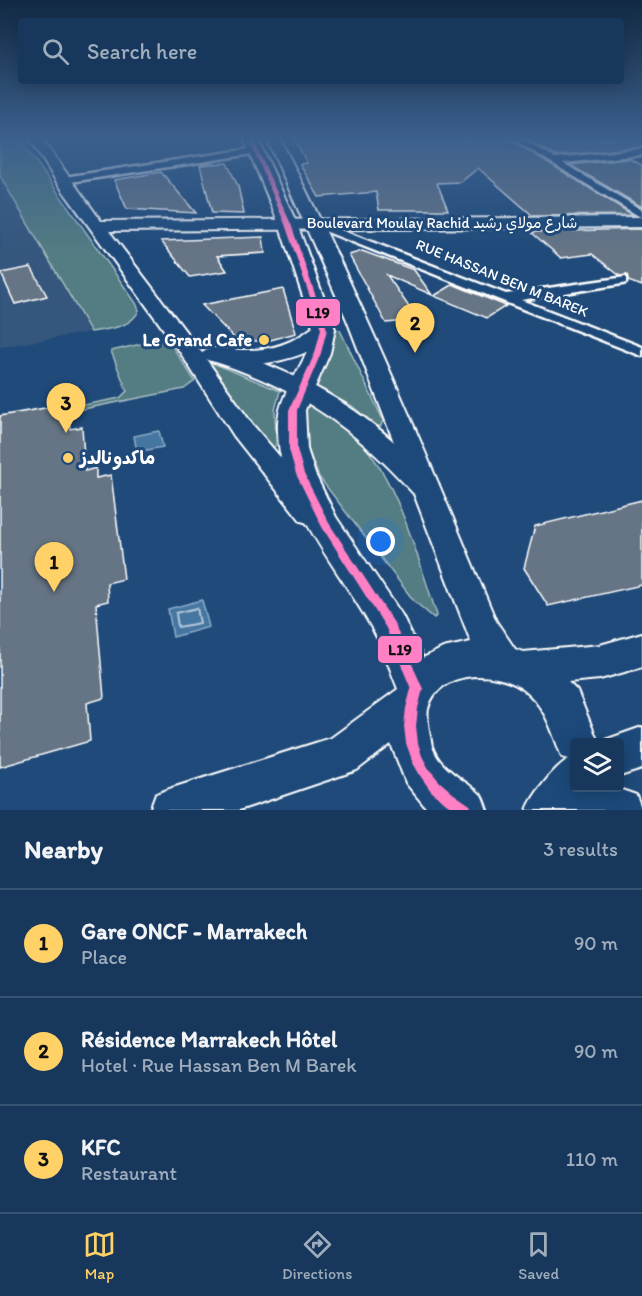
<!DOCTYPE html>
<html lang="en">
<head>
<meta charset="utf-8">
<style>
  body { margin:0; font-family:Itim,"Playpen Sans Arabic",sans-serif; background:#203f62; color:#f1f3f6 }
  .controls { position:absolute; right:18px; bottom:18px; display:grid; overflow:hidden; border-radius:6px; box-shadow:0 3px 15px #0003 }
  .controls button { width:54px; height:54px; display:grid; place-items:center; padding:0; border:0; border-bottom:2px solid #365272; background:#17385c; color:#f1f3f6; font:30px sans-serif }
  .you { position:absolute; left:381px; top:542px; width:21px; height:21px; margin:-15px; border:4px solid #fff; border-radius:50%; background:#1a73e8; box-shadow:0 0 0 9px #1a73e833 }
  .badge { display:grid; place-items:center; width:39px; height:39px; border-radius:50%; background:#ffd166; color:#111; font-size:20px; font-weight:700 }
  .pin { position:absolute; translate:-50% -50px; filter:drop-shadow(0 2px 3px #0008) }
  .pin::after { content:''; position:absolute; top:32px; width:21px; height:18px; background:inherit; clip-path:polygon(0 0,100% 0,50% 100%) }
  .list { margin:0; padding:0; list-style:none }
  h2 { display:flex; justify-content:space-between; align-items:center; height:78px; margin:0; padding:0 24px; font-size:26px }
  h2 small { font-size:20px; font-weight:400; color:#9eacbb }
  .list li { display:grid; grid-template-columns:39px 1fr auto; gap:18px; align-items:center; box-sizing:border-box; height:108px; padding:0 24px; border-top:2px solid #365272 }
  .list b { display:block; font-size:22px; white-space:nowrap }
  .list p { margin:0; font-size:20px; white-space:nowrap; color:#9eacbb }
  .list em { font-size:20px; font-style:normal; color:#9eacbb }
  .icon { flex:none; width:33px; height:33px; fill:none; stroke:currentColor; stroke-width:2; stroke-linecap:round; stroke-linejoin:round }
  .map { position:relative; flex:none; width:642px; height:810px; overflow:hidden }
  .search { position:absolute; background:#17385c; box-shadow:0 3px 15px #0003; left:18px; right:18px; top:18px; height:66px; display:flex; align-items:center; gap:15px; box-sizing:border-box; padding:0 21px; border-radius:6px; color:#9eacbb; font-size:22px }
  .sheet { height:402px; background:#17385c }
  nav { display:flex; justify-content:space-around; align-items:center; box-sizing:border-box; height:84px; border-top:2px solid #365272; background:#17385c; font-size:16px; color:#9eacbb }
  nav a { display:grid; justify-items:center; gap:3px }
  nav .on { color:#ffd166 }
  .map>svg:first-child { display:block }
  .built { fill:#34577d }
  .green { fill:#527b83; stroke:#a8bdc1; stroke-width:1.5 }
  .water { fill:#4575a1; stroke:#8facc7; stroke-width:1.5 }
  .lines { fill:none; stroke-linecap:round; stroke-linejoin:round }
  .shore { stroke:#b5c8d9; stroke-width:2 }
  .building { fill:#667585; stroke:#fff; stroke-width:1.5 }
  .street-casing { stroke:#fff; stroke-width:5 }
  .secondary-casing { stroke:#fff; stroke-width:4 }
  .primary-casing { stroke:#fff; stroke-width:4 }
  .street { fill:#1f4a7a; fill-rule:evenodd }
  .secondary { fill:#1f4a7a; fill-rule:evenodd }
  .primary { fill:#1f4a7a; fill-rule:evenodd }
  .bus-1-casing { stroke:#1f4a7a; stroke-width:4 }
  .bus-1 { fill:#ff80c5; fill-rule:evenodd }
  .poi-dot { fill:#ffd166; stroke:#1f4a7a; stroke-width:2 }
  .labels { text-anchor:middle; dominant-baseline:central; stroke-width:6; stroke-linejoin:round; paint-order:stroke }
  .far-street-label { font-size:15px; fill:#fff; stroke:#1f4a7a }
  .poi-label { font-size:18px; font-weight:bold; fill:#fff; stroke:#1f4a7a; text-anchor:end }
  .line-badge { stroke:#1f4a7a; stroke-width:2 }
  .pale-badge-label { font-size:16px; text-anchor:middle; font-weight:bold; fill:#111 }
</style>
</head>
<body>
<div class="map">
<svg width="642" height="810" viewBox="0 0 642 810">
  <rect width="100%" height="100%" fill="#1f4a7a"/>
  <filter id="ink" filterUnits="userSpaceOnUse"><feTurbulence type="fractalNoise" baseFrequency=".0167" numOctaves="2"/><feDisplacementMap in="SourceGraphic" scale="12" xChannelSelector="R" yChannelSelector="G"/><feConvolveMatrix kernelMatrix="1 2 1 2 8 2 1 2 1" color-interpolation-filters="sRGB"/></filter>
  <g filter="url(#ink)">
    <path class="built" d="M0,176L91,332L0,347Z"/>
    <path class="green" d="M0,139H20L136,303L139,310C132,328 107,329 91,332L0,176Z
      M333,330H340L383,420L381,426H376L352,406L311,385Z
      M149,342H162L172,346L195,381L184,389L68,412V408L120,398L127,391L111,351Z
      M208,361L280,391L275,410L276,445L273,448H269L204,362Z
      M307,402C328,415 348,428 365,447C398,485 418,558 434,606L437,615L434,618L414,601L319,477L302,434V416Z"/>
    <path class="water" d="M159,431L163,447L137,452L134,436Z
      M202,600L209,627L173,637L168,609Z"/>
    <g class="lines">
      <path class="shore" d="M197,608L200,623L178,627L176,613Z"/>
    </g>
    <path class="building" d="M294,139H432V141L511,139L633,215L533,216L478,168L461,182L437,183L448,210H379L376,192L319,197L300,164L307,163Z
      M526,139H640L641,147L555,156Z
      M629,159L642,165V207L570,165Z
      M227,163L238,186L244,214L212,213L200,165Z
      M161,172L196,213L127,209L114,180Z
      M642,229V286L628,281L627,275L620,276L592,254L561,258L531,232Z
      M263,237L265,253L217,256L227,271L190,277L161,241Z
      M362,251L414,270L432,295L387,275L418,320L386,323L349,255Z
      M31,267L47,296L15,304L1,273Z
      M454,284L455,285L506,306L487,318L434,296Z
      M283,289L296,333L267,341H237L202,305Z
      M68,404L70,429L82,427L85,471L96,468V478L111,475L124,579L107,583L108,601L96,604L104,698L87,703L90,741L0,767V416Z
      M642,500V585L548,606L524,568L535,526Z"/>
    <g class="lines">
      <g class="street-casing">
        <path id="street" d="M513,139H522L555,158L642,149V155L563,163L642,210V218Z
          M256,148L259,149V153L64,183L59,180L64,177Z
          M312,222H320L506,294L626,277V283L622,284L521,300L642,347V356L312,226Z"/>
      </g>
      <g class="secondary-casing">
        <path id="secondary" d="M30,139H42L101,221L642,217V227L109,231L202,353L212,347C282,365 345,397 399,446C412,458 428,470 437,486L433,493L423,496L413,493C353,426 293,385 206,359L252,424L321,505L325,513L321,521L311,524L301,521L234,436L180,352L56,181Z
          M574,780V788H616L636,795L642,810H568L562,797L568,782Z"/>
      </g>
      <g class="primary-casing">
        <path id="primary" d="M244,139H258L297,224L335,329L330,353L305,410L307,449L315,474L336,517L402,615L423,658L443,648L471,642L347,320L267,139H280C361,296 428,458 496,621L515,649L523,652L600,645L642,633V667L600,679L568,682L577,691L598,742H574V788H602L612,810H527C532,796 556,765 569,759L562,757C552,732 546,707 524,690C496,669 438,669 428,709C426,718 430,736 432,746C439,769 464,779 480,794C483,797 485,805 487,810H428L406,783L391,744L357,770L239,810H150L156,794L172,788L331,738L398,689C390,669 383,648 373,630C338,566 275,500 278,423C279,397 297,375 307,352C276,365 240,368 207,360L203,355L207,350C218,347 229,349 241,350C268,351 291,345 313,327L279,224Z
          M642,727V769L620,776V742H604L605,740Z"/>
      </g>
      <use href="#street" class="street"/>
      <use href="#secondary" class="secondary"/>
      <use href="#primary" class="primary"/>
      <g class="bus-1-casing">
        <path id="bus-1" d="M249,139H253L291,224L327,329L321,353L297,410V449L304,474L329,523L394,623L423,689L418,708L416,726L418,743L422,756L429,769L440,782L454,794L470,805L472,810H454L445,803L431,791L421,777L413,763L406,743L404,726L406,708L411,689L386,628L322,527L296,474L289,449V410L315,353L321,329L285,224Z"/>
      </g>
      <use href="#bus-1" class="bus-1"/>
    </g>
  </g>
  <linearGradient id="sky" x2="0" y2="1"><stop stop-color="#112943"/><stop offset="0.55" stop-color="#3c608d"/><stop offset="1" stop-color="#3c608d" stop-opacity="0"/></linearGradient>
  <rect width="642" height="252" fill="url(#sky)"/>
  <g class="poi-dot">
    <circle cx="264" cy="340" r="6"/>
    <circle cx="68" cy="458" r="6"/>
  </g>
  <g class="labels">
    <g class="far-street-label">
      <text x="442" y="223">Boulevard Moulay Rachid شارع مولاي رشيد</text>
      <text transform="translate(502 278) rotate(22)">RUE HASSAN BEN M BAREK</text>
    </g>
    <g class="poi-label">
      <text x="252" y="340">Le Grand Cafe</text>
      <text x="80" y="458" text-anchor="start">ماكدونالدز</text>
    </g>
  </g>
  <g class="line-badge">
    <rect x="295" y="298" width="46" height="29" rx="6" fill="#ff80c5"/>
    <rect x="377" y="635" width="46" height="29" rx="6" fill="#ff80c5"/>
  </g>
  <g class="pale-badge-label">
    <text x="318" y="318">L19</text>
    <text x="400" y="655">L19</text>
  </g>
</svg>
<div class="controls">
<button><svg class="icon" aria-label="layers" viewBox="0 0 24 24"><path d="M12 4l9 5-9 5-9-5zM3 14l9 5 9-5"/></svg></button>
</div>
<div class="you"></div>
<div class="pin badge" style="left:54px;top:592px">1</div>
<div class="pin badge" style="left:415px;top:353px">2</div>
<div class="pin badge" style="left:66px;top:433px">3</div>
<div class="search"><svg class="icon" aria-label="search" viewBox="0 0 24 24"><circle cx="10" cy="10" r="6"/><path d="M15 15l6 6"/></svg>Search here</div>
</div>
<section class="sheet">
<h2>Nearby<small>3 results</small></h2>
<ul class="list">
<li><span class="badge">1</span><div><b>Gare ONCF - Marrakech</b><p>Place</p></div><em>90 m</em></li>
<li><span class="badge">2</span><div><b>Résidence Marrakech Hôtel</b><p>Hotel · Rue Hassan Ben M Barek</p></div><em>90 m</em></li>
<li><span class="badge">3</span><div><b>KFC</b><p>Restaurant</p></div><em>110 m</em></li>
</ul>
</section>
<nav>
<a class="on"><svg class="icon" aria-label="map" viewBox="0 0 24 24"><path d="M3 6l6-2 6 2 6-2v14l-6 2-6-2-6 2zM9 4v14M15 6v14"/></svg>Map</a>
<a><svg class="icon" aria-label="directions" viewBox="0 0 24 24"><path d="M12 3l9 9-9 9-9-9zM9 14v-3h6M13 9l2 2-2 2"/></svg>Directions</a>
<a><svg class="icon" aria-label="saved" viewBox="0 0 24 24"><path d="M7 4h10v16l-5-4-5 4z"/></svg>Saved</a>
</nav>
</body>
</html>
